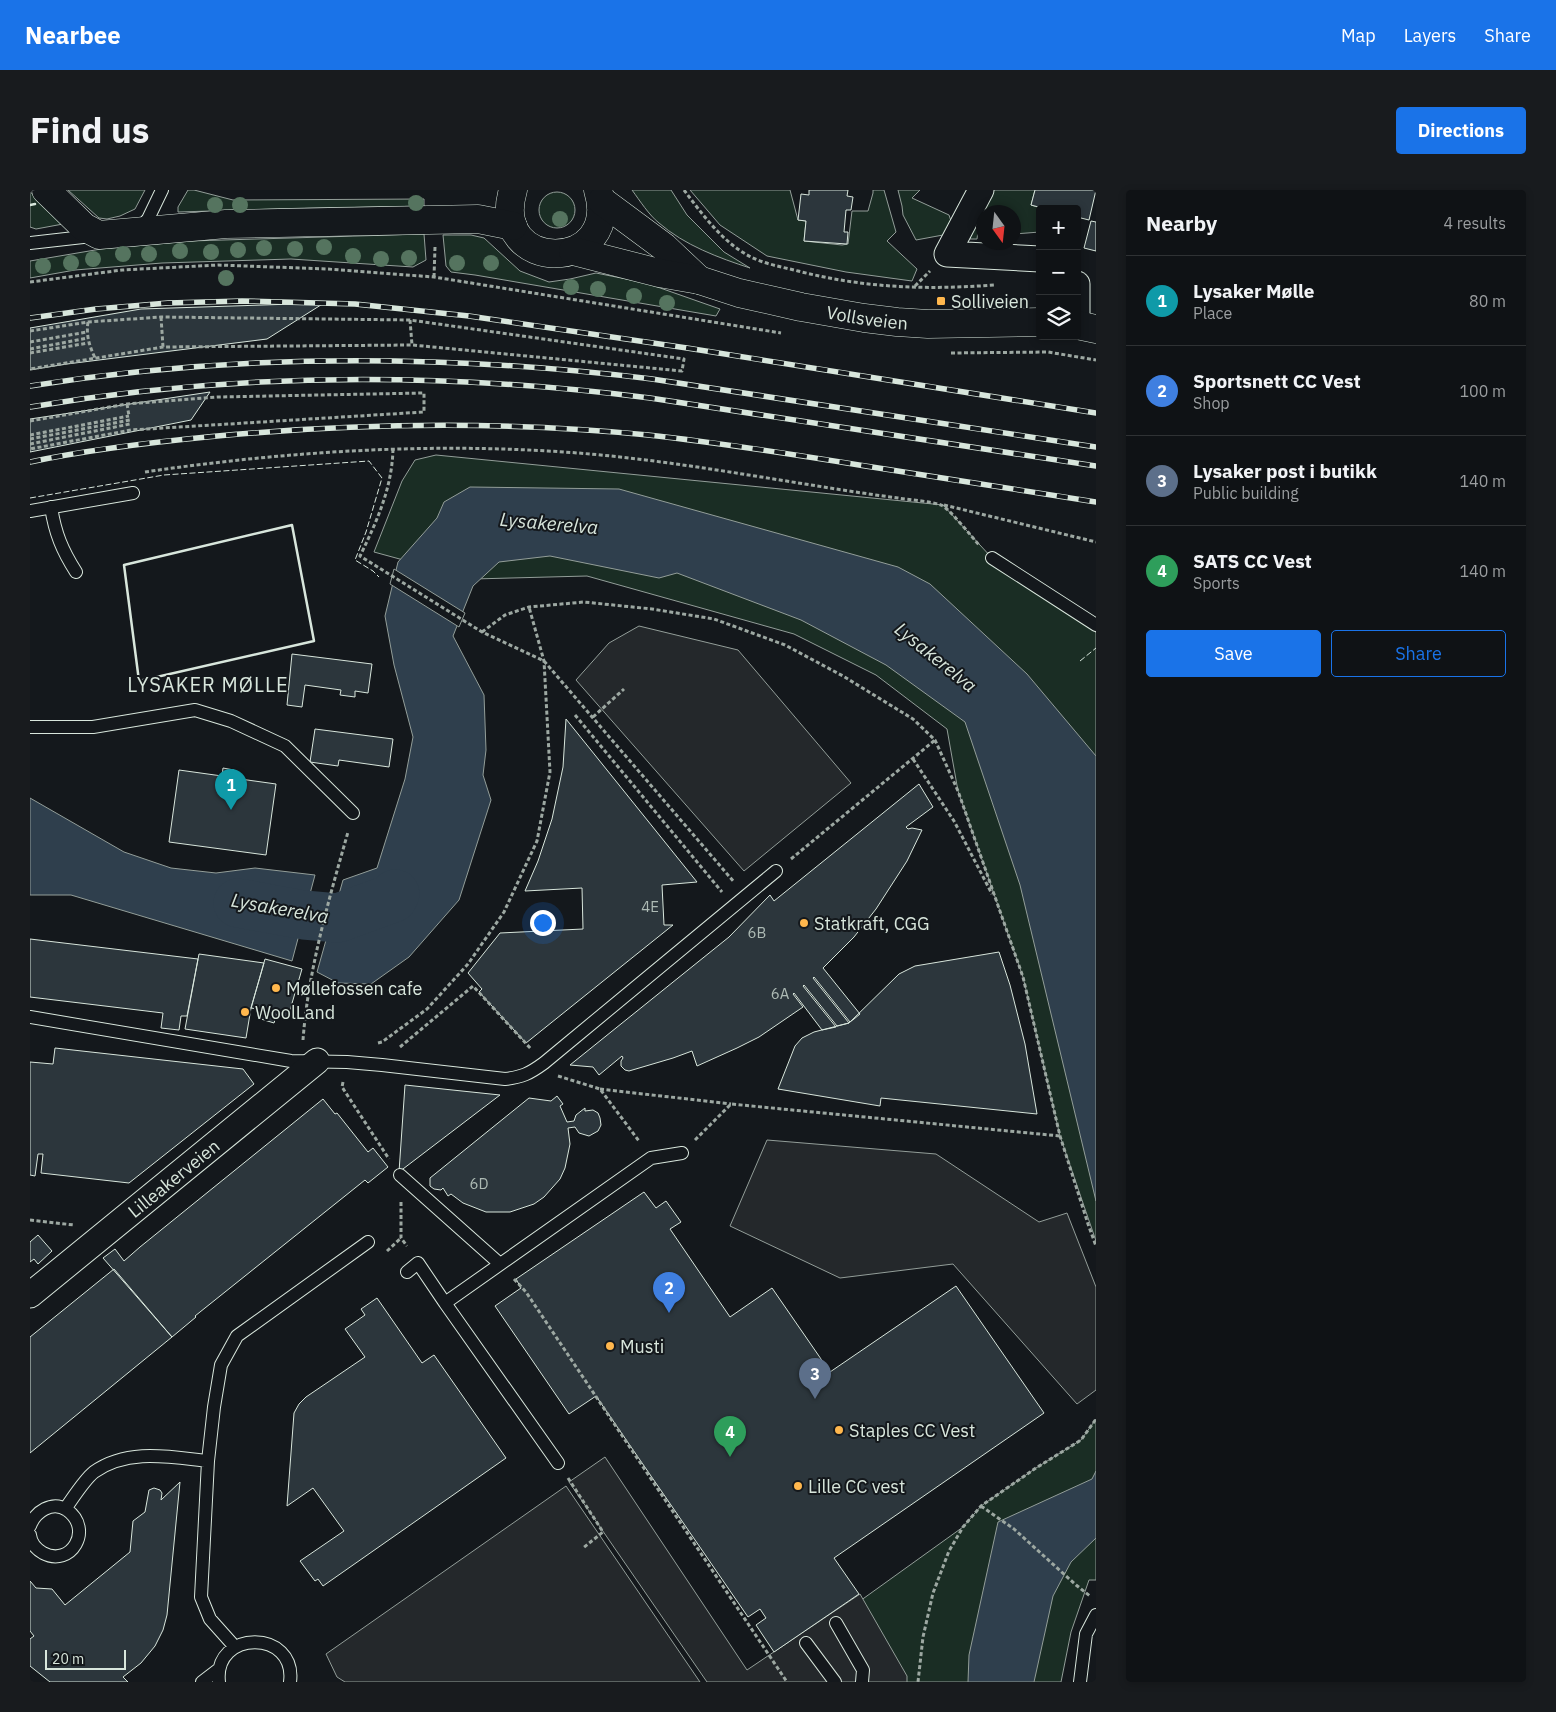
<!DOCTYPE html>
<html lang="en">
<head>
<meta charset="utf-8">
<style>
  body { margin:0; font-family:"IBM Plex Sans",sans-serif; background:#181b1e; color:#f1f3f6 }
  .controls { position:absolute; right:15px; top:15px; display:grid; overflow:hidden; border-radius:5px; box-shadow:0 2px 8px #0003 }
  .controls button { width:45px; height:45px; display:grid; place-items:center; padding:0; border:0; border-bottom:1px solid #2f3234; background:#0f1215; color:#f1f3f6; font:25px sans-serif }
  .compass { position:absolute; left:946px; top:15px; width:45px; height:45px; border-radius:50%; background:#0f1215; box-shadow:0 2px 8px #0003; rotate:165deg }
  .scale { position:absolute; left:15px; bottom:12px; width:81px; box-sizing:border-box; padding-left:5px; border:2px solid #d8e6dc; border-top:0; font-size:14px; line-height:18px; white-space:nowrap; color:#d8e6dc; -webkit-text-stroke:4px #14181c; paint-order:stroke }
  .you { position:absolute; left:512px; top:732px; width:18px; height:18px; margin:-12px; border:4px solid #fff; border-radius:50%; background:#1a73e8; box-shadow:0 0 0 8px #1a73e833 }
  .badge { display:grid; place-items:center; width:32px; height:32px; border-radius:50%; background:#1a73e8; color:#fff; font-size:16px; font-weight:700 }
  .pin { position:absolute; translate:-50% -41px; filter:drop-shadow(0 1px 2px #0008) }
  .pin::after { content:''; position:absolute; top:26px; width:18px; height:15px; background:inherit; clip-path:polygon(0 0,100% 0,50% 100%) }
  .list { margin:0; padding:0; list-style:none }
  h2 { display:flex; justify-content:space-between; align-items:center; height:65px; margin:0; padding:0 20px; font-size:21px }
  h2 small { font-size:16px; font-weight:400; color:#9b9ea0 }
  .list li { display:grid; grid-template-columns:32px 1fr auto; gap:15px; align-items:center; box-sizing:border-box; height:90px; padding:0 20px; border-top:1px solid #2f3234 }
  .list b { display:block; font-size:19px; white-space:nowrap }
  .list p { margin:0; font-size:16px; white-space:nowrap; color:#9b9ea0 }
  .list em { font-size:16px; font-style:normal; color:#9b9ea0 }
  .actions { display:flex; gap:10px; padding:15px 20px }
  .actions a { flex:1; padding:11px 0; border:1px solid #1a73e8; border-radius:5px; text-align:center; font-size:18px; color:#1a73e8 }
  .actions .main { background:#1a73e8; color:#fff }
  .icon { flex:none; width:28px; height:28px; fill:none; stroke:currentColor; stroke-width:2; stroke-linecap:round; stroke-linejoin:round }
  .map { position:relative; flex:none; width:1066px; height:1492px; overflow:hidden; border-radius:5px }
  header { display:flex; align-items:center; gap:30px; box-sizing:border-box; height:70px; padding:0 25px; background:#1a73e8; color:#fff }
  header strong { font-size:24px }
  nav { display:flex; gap:28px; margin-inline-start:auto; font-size:18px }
  .intro { display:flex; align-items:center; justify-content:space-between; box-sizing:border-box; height:120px; padding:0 30px }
  h1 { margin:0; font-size:35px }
  .button { padding:12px 22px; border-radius:5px; background:#1a73e8; color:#fff; font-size:18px; font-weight:700 }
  main { display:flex; gap:30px; padding:0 30px }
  aside { flex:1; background:#0f1215; border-radius:5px; box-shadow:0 2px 8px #0003 }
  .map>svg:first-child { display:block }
  .green { fill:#1a2d24; stroke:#939e99 }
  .parking { fill:#24282b; stroke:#939e99 }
  .water { fill:#2f3f4d; stroke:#939e99 }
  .pier { fill:#14181c; stroke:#939e99 }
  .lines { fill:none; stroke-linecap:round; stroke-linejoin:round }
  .river { stroke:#2f3f4d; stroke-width:49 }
  .building { fill:#2c363c; stroke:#d8e6dc }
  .service-casing { stroke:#d8e6dc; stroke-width:14 }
  .minor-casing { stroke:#d8e6dc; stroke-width:27 }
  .secondary-casing { stroke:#d8e6dc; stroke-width:29 }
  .trunk-casing { stroke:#d8e6dc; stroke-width:29 }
  .path { stroke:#9da8a2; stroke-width:3; stroke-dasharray:4 2.5; stroke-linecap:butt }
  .service { stroke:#14181c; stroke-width:12 }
  .minor { stroke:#14181c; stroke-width:25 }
  .secondary { stroke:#14181c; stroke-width:28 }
  .trunk { stroke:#14181c; stroke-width:28 }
  .rail-casing { stroke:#d8e6dc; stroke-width:5.5 }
  .rail { stroke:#14181c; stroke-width:4; stroke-dasharray:11; stroke-linecap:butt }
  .fence { stroke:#d8e6dc; stroke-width:1; stroke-dasharray:6 2.5; stroke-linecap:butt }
  .wall { stroke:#d8e6dc; stroke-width:2.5 }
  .tree { fill:#55745f }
  .poi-dot { fill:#ffb74d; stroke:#14181c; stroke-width:2 }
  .labels { text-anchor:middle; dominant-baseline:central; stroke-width:4; stroke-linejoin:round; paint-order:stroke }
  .number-label { font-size:15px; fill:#adbab4 }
  .poi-label { font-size:18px; fill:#d8e6dc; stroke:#14181c; text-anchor:start }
  .street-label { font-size:18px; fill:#d8e6dc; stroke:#14181c }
  .water-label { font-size:19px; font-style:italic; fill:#d8e6dc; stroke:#14181c }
  .quarter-label { font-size:20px; letter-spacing:1px; fill:#d8e6dc; stroke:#14181c }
</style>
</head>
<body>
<header>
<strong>Nearbee</strong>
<nav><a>Map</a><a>Layers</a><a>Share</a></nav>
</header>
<div class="intro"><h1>Find us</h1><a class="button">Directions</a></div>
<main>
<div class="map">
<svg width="1066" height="1492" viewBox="0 0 1066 1492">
  <rect width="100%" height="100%" fill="#14181c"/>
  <path class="green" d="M38,0H115L105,19L90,26L77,29L69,28Z
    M158,0H164L203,10L394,9V16L278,18L148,22V17Z
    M602,0H641L657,25L694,62L720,78C689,68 654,55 629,33C619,25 610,11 602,0Z
    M660,0H760L768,30L776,31L774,51L812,55L818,54L822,21H838L843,3V0H854L866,42L857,51L887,79L882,91L816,82L737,66L690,35Z
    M868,0H890L882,8L919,25L922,34L913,45L886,50L873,25L872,16Z
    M964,0H1005L1001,15L1014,19H1010V42L984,44V22H954L953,33H949L947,49H940L942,33Z
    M0,2L32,29L33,34L6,39L0,37Z
    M509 20a18 18 0 1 1 36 0a18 18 0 1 1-36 0Z
    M394,44L396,70L383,77L261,69L132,73L45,80L0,88V71L71,59L160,51Z
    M413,45H441L454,48L490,81L519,92L540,89L566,83L616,93L690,119L686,126L445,85L421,82L416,76Z
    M406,265L913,315L962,368L1054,427L1066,443V1051L1030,946L993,787L928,601L917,539L846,485L764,444L557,386L443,389L344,362L372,291L385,270Z
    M1066,1229V1390H1059L1041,1442L1031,1492H860L816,1421L933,1337L951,1316L1006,1278L1051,1250Z"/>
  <path class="parking" d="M609,436L708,460L821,593L714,681L546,490L579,453Z
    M737,950L906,964L1009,1032L1037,1023L1066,1097V1200L1047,1214L923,1074L810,1088L700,1036Z
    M575,1267L717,1480L830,1404L877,1486V1492H677L539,1292Z
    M536,1296L670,1492H315L307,1487L296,1464Z"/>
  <path class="water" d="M440,297L589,299L868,377L900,394L997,484L1066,566V1011L990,695L935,532L856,475L771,430L647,383L629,388L520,366L469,372L443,396L423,446L454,505L456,560L453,585L461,610L429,710L379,767L341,794L308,793L287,782L313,690L347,678L375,589L383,547L364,475L355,426L368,372L407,328L414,312Z
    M0,608L94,662L141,678L186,683L225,678L285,685L262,771L41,705H0Z
    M1066,1281V1348L1041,1372L1023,1406L1004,1492H938L939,1465L968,1332L1062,1289Z"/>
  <path class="pier" d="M364,379L435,423L429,437L360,394Z"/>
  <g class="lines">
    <path class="river" d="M208,713L274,725L308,728L363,708L365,704"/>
  </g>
  <path class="building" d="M779,0H818L817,6L823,7L821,20H816L814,42H818L817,54L774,51L776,31L768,30L771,4L779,5Z
    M1005,0H1066L1059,30L1047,27V19H1016L1001,15Z
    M1061,31L1066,32V61L1054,58Z
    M294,113L237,149L37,174L0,180V138L111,119Z
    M180,202L161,230L0,262V229Z
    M262,464L342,474L338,503L325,501V507L310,505L311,500L275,495L272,517L257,515Z
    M536,529L667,692L632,695L634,735H643L496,853L449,802L452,799L438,783L470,743L553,739L552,698L495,701L508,671L522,629L533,577Z
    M285,539L363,549L359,577L309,570L308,576L280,572Z
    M193,578L204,580L203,588L246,594L236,665L139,652L149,580L192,586Z
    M889,594L903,617L876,637L878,639L882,638L892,640L877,671L846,719L824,747L793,778L830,824L824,829L820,832L784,787L783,788L819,833L807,836L774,795L773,796L806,837L792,840L764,803L763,804L773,817L729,847L707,858L667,876L662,861L643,868L599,881L595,880L591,876V871L593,868L592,866L569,885L563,877L540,875L699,747L740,705L744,711Z
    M0,749L168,769L157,826H151L149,840L131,838L133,823L0,807Z
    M969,762L980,795L995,854L1007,924L851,908L850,916L748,899L765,856L772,848L784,842L819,833L869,784L885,776Z
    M169,764L234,773L221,818L216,848L155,839Z
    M235,769L272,779L258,827L247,824L244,833L231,829L232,820L221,818Z
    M25,858L213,879L224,894L99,993L11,983L13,964H8L5,986L0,985V872L23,874Z
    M375,895L470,905L369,982Z
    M527,906L533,914L530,916L537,932L544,931L546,925L555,918V921L563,920L568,923L570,928L571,935L568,941L559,946L549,943L545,937L538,938L540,954L535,978L530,989L514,1007L504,1014L480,1022H456L433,1013L421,1004L418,1006L413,998L411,1000L404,999L400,996V988L499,908L521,911Z
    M293,909L305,924L307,923L338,962L343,958L358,977L338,993L335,990L165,1126L166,1127L142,1147L73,1068L85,1059L94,1071L110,1057Z
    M614,1002L626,1018L636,1011L651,1032L640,1039L700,1127L742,1098L800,1182L926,1096L1014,1223L804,1368L829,1404L744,1462L726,1435L736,1428L730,1419L718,1427L566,1206L539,1224L465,1116L491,1098L486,1089Z
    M8,1045L22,1061L8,1074L4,1069L0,1072V1052Z
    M84,1079L142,1147L0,1263V1147Z
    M347,1108L392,1173L404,1165L476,1268L293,1396L288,1389L285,1391L270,1371L314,1341L283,1298L257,1316L264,1223L269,1214L276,1207L335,1167L315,1139L335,1125L331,1119Z
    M150,1292L137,1425L133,1440L125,1456L111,1473L93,1487L98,1492H20L0,1476V1449L4,1446L0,1441V1391L6,1398L22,1399L35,1415L100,1362L103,1331L115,1322L119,1300L124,1298L130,1300L132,1303L131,1310Z"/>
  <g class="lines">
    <g class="service-casing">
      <path id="service" d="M108,40L118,29L132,0
        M0,53L62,46
        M21,317C25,343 32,360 46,382
        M0,321L103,303
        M962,368L1066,435
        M0,537H63L165,520L201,531L255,556L323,623
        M0,827L261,871L317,872L352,875L475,889C492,887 499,884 514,873L746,681
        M370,985L470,1074
        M377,1082L388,1073L415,1113
        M528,1273L415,1113L621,968L652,963
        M35,1319C43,1308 54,1290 64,1282C98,1258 140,1267 178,1271
        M0,1336C5,1322 22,1310 37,1320C64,1339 41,1378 13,1363C6,1359 1,1354 0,1345
        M806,1433L833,1480L832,1492
        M776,1453L805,1492
        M205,1457L180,1429L171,1407L178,1271L184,1217L191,1175L207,1146L338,1052
        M172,1492L189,1479
        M189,1492C183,1439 267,1439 260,1492
        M1050,1492L1056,1444L1066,1425"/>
    </g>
    <g class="minor-casing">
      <g id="minor">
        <path d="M951,0L917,64L1010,69"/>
        <path d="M1047,94V135"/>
        <path id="s1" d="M0,1105L287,871"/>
      </g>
    </g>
    <g class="secondary-casing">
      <g id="secondary">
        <path d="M483,0C458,85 593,84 568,0"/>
        <path d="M572,11L634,57L669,90"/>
        <path id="s2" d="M543,61L629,83L669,90L709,103L771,117L834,128L867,132L898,134L1010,132"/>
        <path d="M1047,135L1066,139"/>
      </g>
    </g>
    <g class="trunk-casing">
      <path id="trunk" d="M16,0L54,37L69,45L196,34L448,29L483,36"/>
    </g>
    <path class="path" d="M654,0C672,24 693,53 721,67C735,74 752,77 768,81C834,98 896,100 964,95
      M404,87L405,57
      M0,92L92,80L188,75L297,79L404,87L751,143
      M885,96L900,81
      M131,127L133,157
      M380,130L382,155
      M58,132C56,145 59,155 65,168
      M0,141L58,132L131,127L380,130L654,169L652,181L382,155L133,157L0,179
      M0,152L57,142
      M0,159L58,148
      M0,163L58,153
      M921,163L1018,162L1066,170
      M97,214L99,226
      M0,231L97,214L187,207L394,203V222L101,240L0,259
      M0,245L99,226
      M0,249L100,230
      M0,254L100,234
      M363,259C362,298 347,331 330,366L452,442L514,471L704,692
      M115,282C258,261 404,252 548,263C625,269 699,282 775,294C806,299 837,304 868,308C881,310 899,311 911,315C918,317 942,347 949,355
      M914,315L1066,352
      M452,442L475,425L499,417L554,412L622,419L684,429L755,455L813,486L883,529L905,550L928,601L993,787L1030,946L1058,1034L1066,1056
      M545,525L692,702
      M563,527L594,499
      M883,569L924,631L962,704
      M761,669L905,550
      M273,850C278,781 299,709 318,642
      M348,853L352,852L397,819L438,774L474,722L507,651L520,582L514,471L499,417
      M370,857L443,796L501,859
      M528,886L570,899L609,951
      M313,892L312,897L359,969
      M570,899L701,914
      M665,950L701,914L1030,946
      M371,1012V1048L377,1056
      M0,1030L44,1035
      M357,1061L371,1048
      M484,1089L496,1102L757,1492
      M538,1288L573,1342L553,1358
      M951,1316L984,1339L1046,1395L1060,1406
      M888,1492L893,1447L903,1403L919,1361L933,1337L951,1316L1006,1278L1051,1250L1066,1229"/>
    <use href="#service" class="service"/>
    <use href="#minor" class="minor"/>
    <use href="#secondary" class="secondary"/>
    <use href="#trunk" class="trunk"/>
    <g class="rail-casing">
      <path id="rail" d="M0,128L66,119L138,113L212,111L325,114L439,126L657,158L1066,223
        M0,196C206,163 416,164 622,189L1066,257
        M0,217C205,182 414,182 620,208L1066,276
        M0,272C61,259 124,252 187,246C330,233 475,231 618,245C693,253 767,265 842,277C917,289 991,300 1066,312"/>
    </g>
    <use href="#rail" class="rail"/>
    <path class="fence" d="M0,308L134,285L339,271L352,288L336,342L325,370L343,381L349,387
      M1050,471L1066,458"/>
    <path class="wall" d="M0,15L5,14
      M262,335L284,451L109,491L94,375Z"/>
  </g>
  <g class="tree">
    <circle cx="386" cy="13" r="8"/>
    <circle cx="185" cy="15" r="8"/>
    <circle cx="210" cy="15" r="8"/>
    <circle cx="530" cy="29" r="8"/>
    <circle cx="294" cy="57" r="8"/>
    <circle cx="234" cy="58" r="8"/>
    <circle cx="265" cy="59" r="8"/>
    <circle cx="208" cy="60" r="8"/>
    <circle cx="150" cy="61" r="8"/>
    <circle cx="181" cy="62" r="8"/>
    <circle cx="93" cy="64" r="8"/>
    <circle cx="119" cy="64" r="8"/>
    <circle cx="323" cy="66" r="8"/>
    <circle cx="379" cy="68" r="8"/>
    <circle cx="63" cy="69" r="8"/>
    <circle cx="351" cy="69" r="8"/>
    <circle cx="41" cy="73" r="8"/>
    <circle cx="427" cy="73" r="8"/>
    <circle cx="461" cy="73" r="8"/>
    <circle cx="13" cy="76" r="8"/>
    <circle cx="196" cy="88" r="8"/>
    <circle cx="541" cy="97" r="8"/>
    <circle cx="568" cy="99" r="8"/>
    <circle cx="604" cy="106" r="8"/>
    <circle cx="637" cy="113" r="8"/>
  </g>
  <g class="poi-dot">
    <rect x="906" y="106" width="10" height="10" rx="2.5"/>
    <circle cx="774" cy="733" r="5"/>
    <circle cx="246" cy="798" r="5"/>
    <circle cx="215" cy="822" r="5"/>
    <circle cx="580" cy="1156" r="5"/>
    <circle cx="809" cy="1240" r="5"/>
    <circle cx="768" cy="1296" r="5"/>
  </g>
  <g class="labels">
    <g class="number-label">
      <text x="620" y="716">4E</text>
      <text x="727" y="742">6B</text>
      <text x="750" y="803">6A</text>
      <text x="449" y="993">6D</text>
    </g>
    <g class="poi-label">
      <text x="921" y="111">Solliveien</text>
      <text x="784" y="733">Statkraft, CGG</text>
      <text x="256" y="798">Møllefossen cafe</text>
      <text x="225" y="822">WoolLand</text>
      <text x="590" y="1156">Musti</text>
      <text x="819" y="1240">Staples CC Vest</text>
      <text x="778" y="1296">Lille CC vest</text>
    </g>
    <g class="street-label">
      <text stroke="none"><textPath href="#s2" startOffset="302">Vollsveien</textPath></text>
      <text stroke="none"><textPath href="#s1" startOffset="185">Lilleakerveien</textPath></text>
    </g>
    <g class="water-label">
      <text transform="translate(519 333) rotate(5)">Lysakerelva</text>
      <text transform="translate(906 467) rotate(39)">Lysakerelva</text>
      <text transform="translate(250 718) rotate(10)">Lysakerelva</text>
    </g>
    <g class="quarter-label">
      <text x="178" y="494">LYSAKER MØLLE</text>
    </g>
  </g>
</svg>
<div class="controls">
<button>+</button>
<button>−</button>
<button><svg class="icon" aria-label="layers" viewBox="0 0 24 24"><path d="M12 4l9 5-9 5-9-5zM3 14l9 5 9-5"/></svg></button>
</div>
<svg class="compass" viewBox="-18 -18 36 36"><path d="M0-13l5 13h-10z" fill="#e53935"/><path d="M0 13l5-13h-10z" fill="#9b9ea0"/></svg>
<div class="scale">20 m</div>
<div class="you"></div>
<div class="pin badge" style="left:201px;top:620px;background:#0f9aa8">1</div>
<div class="pin badge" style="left:639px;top:1123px;background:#3f7fe0">2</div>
<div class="pin badge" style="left:785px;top:1209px;background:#5c6f8a">3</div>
<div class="pin badge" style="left:700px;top:1267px;background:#2e9e5b">4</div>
</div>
<aside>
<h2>Nearby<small>4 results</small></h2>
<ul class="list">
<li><span class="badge" style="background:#0f9aa8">1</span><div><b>Lysaker Mølle</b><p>Place</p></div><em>80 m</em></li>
<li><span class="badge" style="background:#3f7fe0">2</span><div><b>Sportsnett CC Vest</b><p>Shop</p></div><em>100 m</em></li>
<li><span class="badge" style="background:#5c6f8a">3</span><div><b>Lysaker post i butikk</b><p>Public building</p></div><em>140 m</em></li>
<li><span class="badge" style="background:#2e9e5b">4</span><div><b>SATS CC Vest</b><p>Sports</p></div><em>140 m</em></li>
</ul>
<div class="actions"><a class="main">Save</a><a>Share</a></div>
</aside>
</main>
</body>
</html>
